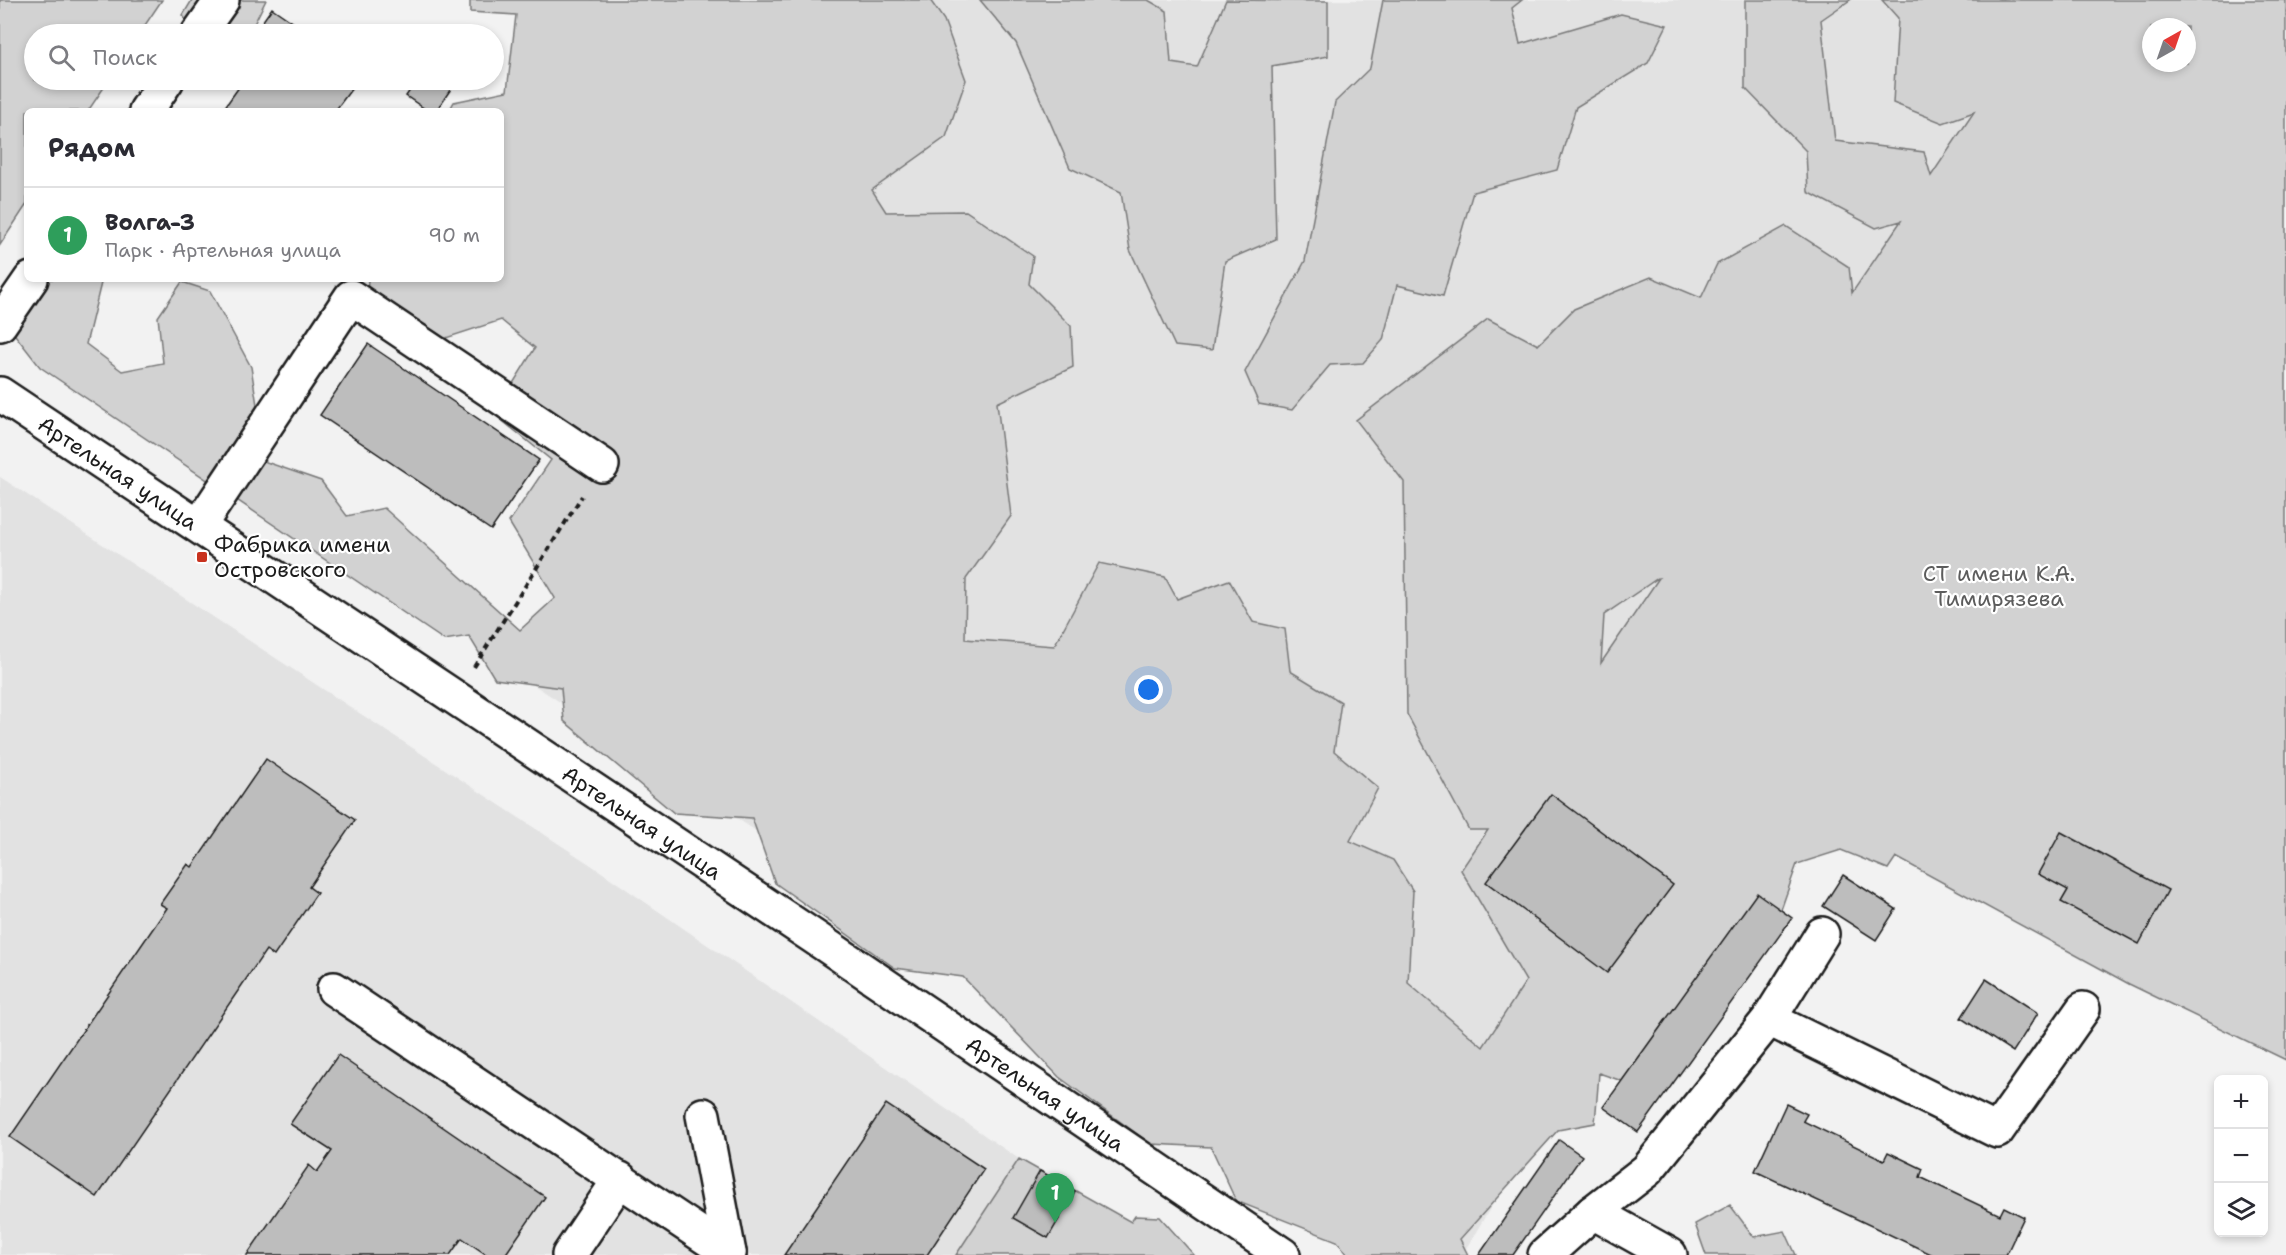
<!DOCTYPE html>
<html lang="ru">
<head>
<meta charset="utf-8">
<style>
  body { margin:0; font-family:"Shantell Sans",sans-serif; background:#f2f2f3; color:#2b2b33 }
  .controls { position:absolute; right:18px; bottom:18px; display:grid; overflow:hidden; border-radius:9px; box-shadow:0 3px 9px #0003 }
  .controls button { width:54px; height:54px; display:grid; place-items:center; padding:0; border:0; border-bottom:2px solid #e1e1e2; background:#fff; color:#2b2b33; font:30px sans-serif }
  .compass { position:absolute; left:2142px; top:18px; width:54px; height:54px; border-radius:50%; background:#fff; box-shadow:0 3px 9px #0003; rotate:40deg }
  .you { position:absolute; left:1149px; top:690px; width:21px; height:21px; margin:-15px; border:4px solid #fff; border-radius:50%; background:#1a73e8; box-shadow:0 0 0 9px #1a73e833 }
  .badge { display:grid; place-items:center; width:39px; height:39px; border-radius:50%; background:#7c3aed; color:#fff; font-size:20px; font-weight:700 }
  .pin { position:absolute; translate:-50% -50px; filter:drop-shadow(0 2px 3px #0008) }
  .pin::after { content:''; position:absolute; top:32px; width:21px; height:18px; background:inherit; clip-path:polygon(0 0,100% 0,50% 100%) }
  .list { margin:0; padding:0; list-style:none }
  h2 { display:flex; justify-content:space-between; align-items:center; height:78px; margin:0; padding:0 24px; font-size:26px }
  h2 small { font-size:20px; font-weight:400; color:#7c7c81 }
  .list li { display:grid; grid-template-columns:39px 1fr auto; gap:18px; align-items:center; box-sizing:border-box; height:96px; padding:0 24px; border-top:2px solid #e1e1e2 }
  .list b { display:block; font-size:22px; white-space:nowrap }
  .list p { margin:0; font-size:20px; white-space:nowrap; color:#7c7c81 }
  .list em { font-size:20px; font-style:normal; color:#7c7c81 }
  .icon { flex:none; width:33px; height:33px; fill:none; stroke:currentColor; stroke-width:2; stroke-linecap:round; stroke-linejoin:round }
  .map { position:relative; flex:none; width:2286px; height:1255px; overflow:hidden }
  .search { position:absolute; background:#fff; box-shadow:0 3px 9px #0003; left:24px; top:24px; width:480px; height:66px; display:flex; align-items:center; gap:15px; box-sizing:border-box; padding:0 21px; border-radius:33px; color:#7c7c81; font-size:22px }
  .panel { position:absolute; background:#fff; box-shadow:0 3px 9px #0003; left:24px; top:108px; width:480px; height:174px; border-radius:9px }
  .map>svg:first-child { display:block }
  .built { fill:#e2e2e2 }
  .green { fill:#d2d2d2; stroke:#777; stroke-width:1.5; fill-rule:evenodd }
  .building { fill:#bdbdbd; stroke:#1c1c1c; stroke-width:1.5 }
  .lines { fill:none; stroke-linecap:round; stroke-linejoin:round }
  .minor-casing { stroke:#1c1c1c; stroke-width:38 }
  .path { stroke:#1c1c1c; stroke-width:4; stroke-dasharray:6 4.5; stroke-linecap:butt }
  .minor { stroke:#fff; stroke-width:33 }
  .poi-dot { fill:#c8321e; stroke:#fff; stroke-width:2 }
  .labels { text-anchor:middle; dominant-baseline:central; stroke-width:4.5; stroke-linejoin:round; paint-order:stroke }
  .street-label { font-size:22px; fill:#1c1c1c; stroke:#fff }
  .poi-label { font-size:22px; fill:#1c1c1c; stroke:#fff; text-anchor:start }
  .park-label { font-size:22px; fill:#5c5c5c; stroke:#fff }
</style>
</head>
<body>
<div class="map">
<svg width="2286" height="1255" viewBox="0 0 2286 1255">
  <rect width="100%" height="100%" fill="#f2f2f2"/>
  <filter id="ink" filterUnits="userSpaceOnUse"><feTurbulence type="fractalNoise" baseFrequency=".0167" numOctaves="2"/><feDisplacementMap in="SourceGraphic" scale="12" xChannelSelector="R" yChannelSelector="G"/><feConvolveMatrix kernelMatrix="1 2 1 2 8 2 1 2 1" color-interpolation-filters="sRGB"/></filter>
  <g filter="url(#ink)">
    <path class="built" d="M671,0H2051L1576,1066L1462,1255H1401L525,679L725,316Z
      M0,477L594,867L1019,1159L956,1255H0Z"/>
    <path class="green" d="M0,0H162L139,34H34V80H109L88,111H27V204L0,245Z
      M192,0H266L249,34H192L183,15Z
      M470,0H930L944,20L966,80L946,137L872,190L886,212L966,211L1033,256L1029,284L1071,326L1073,367L997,403L1011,516L966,579L965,639L1054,646L1099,563L1165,577L1177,599L1229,580L1253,622L1285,629L1290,671L1341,702L1334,751L1378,788L1350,841L1393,860L1413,891L1408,983L1483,1047L1526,981L1461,870L1488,830H1469L1407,714L1404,482L1356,420L1488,319L1538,345L1574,309L1651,277L1701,298L1717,264L1786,226L1849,267L1852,293L1901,221L1876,228L1808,192L1806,151L1745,88V0H1850L1821,20L1835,141L1924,152L1931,176L1974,112L1943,123L1893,103L1898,18L1882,0H2286V1060L2129,984L1896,857L1888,869L1841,850L1797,864L1777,921L1664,1022L1622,1081L1599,1073L1595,1123L1558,1130L1460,1239L1468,1255H1348L1337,1241L1236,1201L1211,1147L1151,1144L1059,1077L963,977L895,968L775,883L752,818L674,813L564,721L561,688L495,679L469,636L444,640L40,367L8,326L27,279H102L86,344L122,371L163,363L158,317L182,282L210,291L251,367L266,462L321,481L347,516L384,508L520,630L555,598L509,522L551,460L494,414L535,348L501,320L403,352L365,323L368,279H501V111H449L454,102L507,91L516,15L470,12ZM2151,27H2187V63H2151ZM1658,578H1659L1601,663L1604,615Z
      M980,0H1148L1167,11L1171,63L1197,67L1226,0L1328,1V56L1272,66L1276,239L1225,261L1212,350L1175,346L1130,250L1121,192L1070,168L1016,43Z
      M1383,0H1522L1512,8L1520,44L1621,14L1667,25L1648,63L1576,107L1557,170L1473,192L1443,296L1397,285L1383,340L1363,363L1330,365L1292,410L1259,404L1245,372L1305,261L1335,102L1370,68Z
      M1019,1159L1131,1222L1135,1216L1160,1217L1194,1255H956Z
      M1730,1205L1754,1237L1785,1231L1796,1255H1706L1695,1224Z"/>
    <path class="building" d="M272,8L310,34H273L260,25Z
      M244,80H358L335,111H222Z
      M417,80H457L436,111H428L406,96Z
      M368,344L539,460L491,530L320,415Z
      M266,759L355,820L309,887L317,893L274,956L266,950L97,1197L10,1137L167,908L160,904L188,864L192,867Z
      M1551,794L1673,885L1607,973L1486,882Z
      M2061,832L2168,890L2139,944L2061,902L2068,890L2038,874Z
      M1843,875L1896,909L1876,940L1823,906Z
      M1757,893L1792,918L1638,1132L1603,1107Z
      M1986,979L2038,1013L2013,1052L1961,1018Z
      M338,1055L545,1197L505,1255H487L462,1238L450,1255H247L309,1165L317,1172L332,1151L290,1124Z
      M886,1104L984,1169L927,1255H784Z
      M1786,1104L1807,1114L1803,1121L1884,1160L1888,1152L1923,1169L1920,1177L2000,1215L2004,1207L2024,1217L2006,1255H1933L1755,1171Z
      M1559,1140L1582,1156L1513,1255H1479Z
      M1040,1171L1075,1191L1048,1238L1013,1218Z"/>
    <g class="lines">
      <g class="minor-casing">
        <g id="minor">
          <path d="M198,34L222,0"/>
          <path d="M146,111L167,80"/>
          <path d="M0,324L31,279"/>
          <path id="s1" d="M0,394L814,937L1283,1255"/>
          <path d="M199,526L351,297L602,465"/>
          <path d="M334,989L729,1253L728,1255"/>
          <path d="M1769,1019L1997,1131L2083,1009"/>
          <path d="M703,1115L729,1253"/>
          <path d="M1593,1212L1670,1255"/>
          <path d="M569,1255L620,1179"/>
          <path d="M1545,1255L1593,1212L1647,1170L1769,1019L1822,934"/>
        </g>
      </g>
      <path class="path" d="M474,667L582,496"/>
      <use href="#minor" class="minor"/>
    </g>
  </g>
  <rect class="poi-dot" x="196" y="551" width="12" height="12" rx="3"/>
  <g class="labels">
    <g class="street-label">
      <text stroke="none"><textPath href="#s1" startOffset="142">Артельная улица</textPath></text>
      <text stroke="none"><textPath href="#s1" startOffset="772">Артельная улица</textPath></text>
      <text stroke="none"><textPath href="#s1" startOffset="1258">Артельная улица</textPath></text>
    </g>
    <g class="poi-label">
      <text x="214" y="544">Фабрика имени<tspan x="214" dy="25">Островского</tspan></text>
    </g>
    <g class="park-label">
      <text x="1999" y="573">СТ имени К.А.<tspan x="1999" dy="25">Тимирязева</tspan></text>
    </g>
  </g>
</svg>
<div class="controls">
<button>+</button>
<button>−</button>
<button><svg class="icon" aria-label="layers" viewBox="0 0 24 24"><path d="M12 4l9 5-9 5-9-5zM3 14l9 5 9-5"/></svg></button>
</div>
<svg class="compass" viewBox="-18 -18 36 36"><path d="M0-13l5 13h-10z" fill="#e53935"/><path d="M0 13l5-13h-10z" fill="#7c7c81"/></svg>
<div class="you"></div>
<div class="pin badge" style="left:1055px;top:1223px;background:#2e9e5b">1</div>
<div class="search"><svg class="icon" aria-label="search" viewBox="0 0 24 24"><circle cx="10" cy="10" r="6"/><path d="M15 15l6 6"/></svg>Поиск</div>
<section class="panel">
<h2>Рядом<small></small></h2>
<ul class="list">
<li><span class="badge" style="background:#2e9e5b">1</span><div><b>Волга-3</b><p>Парк · Артельная улица</p></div><em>90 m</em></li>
</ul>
</section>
</div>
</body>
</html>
